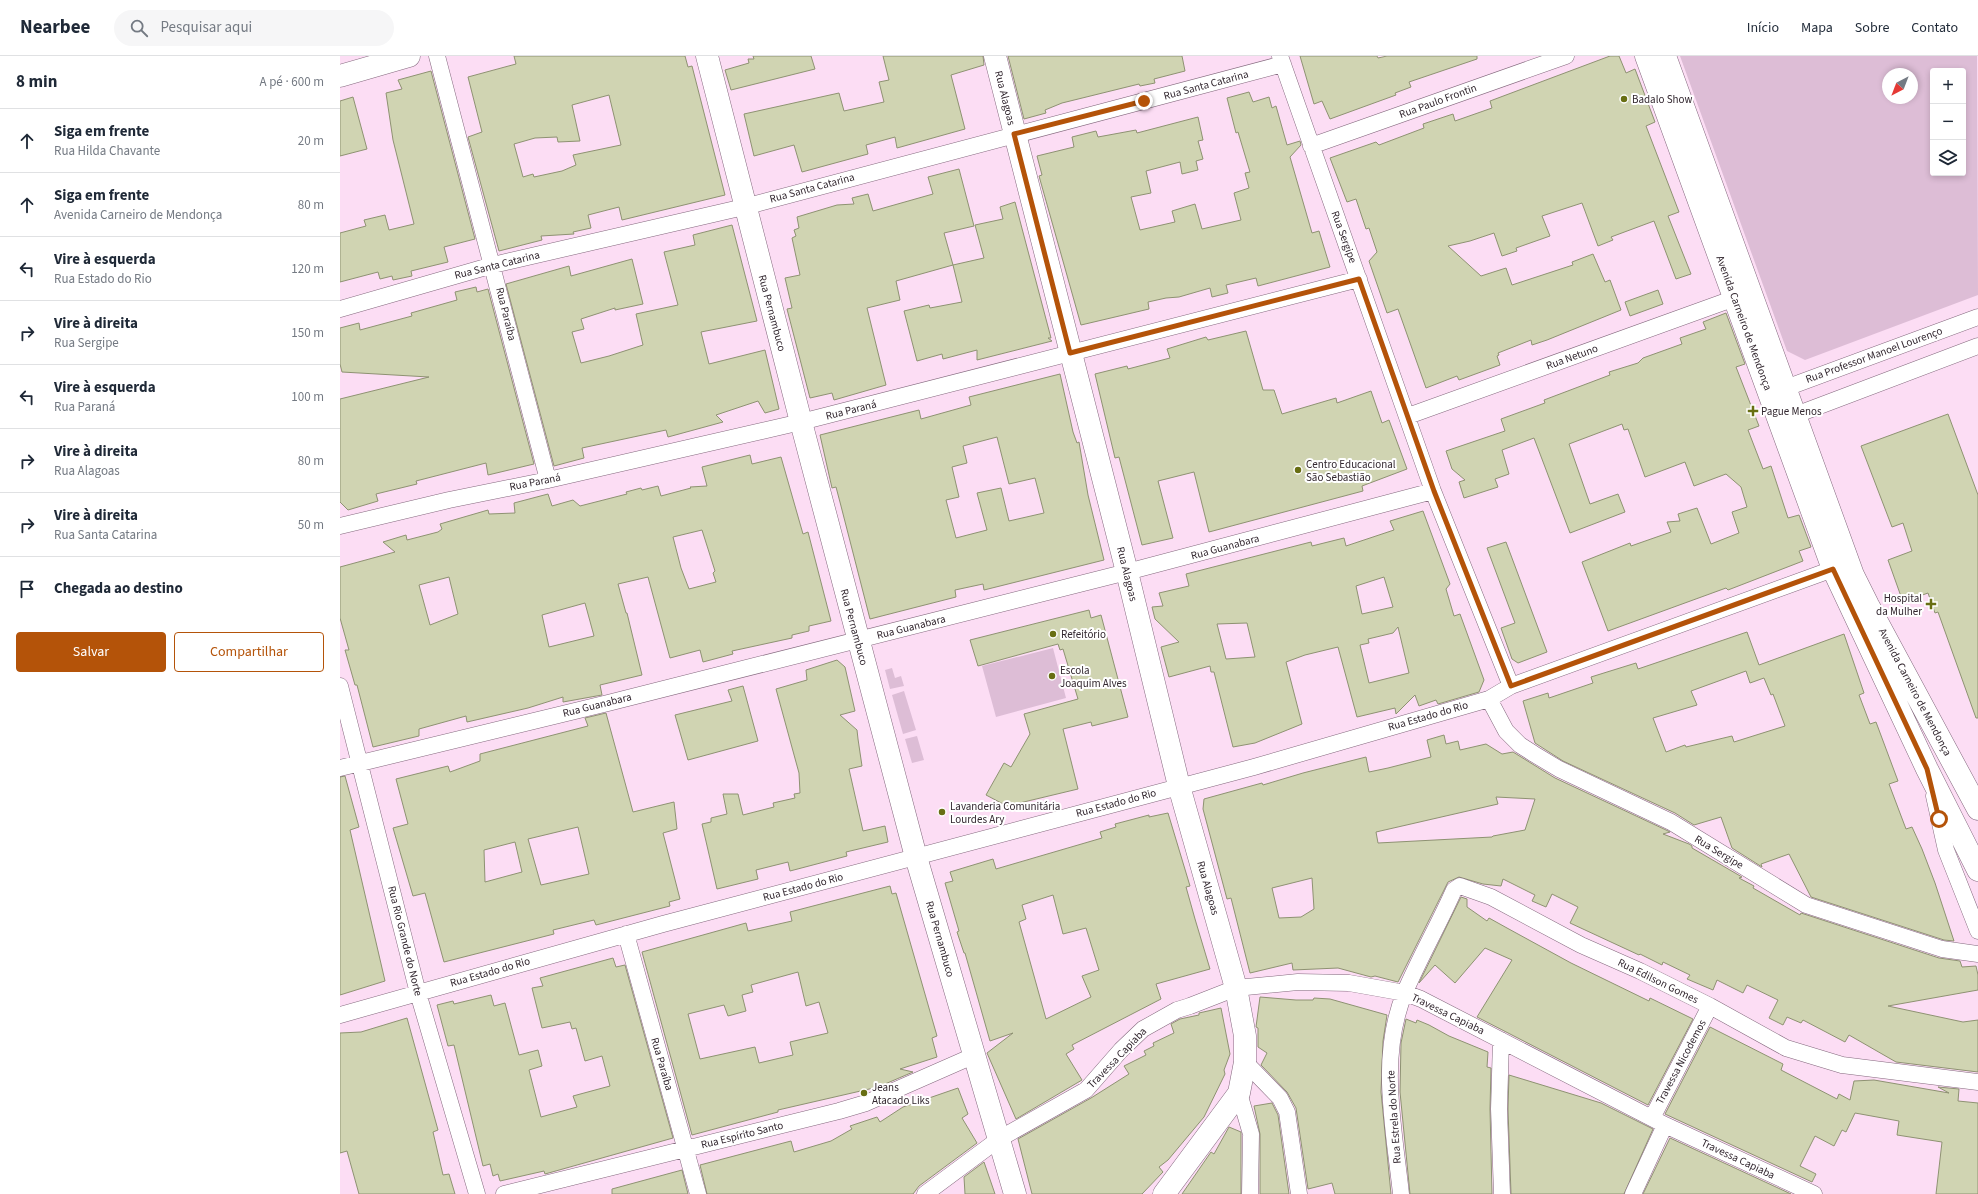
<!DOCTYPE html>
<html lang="pt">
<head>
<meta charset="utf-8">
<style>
  body { margin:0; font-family:"Source Sans 3",sans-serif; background:#f6f6f7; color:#1f2937 }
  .controls { position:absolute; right:12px; top:12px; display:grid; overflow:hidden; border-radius:4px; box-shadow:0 2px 6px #0003 }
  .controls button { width:36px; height:36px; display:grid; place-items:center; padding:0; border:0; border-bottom:1px solid #e0e1e3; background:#fff; color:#1f2937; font:20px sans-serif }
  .compass { position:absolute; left:1542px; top:12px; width:36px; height:36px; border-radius:50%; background:#fff; box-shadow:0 2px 6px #0003; rotate:222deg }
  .stop { position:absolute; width:12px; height:12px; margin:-9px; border:3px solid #b45309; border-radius:50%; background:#fff }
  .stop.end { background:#b45309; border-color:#fff; box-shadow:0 1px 4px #0008 }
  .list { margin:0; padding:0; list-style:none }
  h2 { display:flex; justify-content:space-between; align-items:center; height:52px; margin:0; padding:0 16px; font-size:17px }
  h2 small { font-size:13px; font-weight:400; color:#747a83 }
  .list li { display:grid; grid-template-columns:26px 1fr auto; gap:12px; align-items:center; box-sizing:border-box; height:64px; padding:0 16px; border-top:1px solid #e0e1e3 }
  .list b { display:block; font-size:15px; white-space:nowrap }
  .list p { margin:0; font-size:13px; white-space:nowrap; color:#747a83 }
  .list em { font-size:13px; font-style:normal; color:#747a83 }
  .actions { display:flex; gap:8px; padding:12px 16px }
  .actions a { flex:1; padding:9px 0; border:1px solid #b45309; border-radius:4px; text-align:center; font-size:14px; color:#b45309 }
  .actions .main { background:#b45309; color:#fff }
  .icon { flex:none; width:22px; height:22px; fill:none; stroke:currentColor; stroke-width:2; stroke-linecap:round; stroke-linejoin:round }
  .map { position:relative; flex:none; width:1638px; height:1138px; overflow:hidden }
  header { display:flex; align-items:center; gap:24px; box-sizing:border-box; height:56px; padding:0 20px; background:#fff; border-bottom:1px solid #e0e1e3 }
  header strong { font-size:19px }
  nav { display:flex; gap:22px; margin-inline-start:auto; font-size:14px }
  .search { width:280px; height:36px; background:#f6f6f7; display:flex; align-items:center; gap:10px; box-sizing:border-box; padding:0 14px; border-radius:22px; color:#747a83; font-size:15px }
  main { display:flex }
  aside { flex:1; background:#fff }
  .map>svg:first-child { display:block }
  .green { fill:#ddbdd6; fill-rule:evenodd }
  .building { fill:#d0d4b2; stroke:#8e9272; fill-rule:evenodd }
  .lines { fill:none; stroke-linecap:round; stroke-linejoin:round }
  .street-casing { stroke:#84697e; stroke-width:17 }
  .secondary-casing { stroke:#84697e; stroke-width:23 }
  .street { stroke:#fff; stroke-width:16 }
  .secondary { stroke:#fff; stroke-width:22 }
  .route { stroke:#b45309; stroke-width:5 }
  .poi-dot { fill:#686e13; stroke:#fff; stroke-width:1.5 }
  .labels { text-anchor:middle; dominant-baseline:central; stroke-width:4; stroke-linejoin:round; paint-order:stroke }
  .street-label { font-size:11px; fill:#32272f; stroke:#fff }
  .poi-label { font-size:11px; fill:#32272f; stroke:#fff; text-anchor:start }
</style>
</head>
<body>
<header>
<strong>Nearbee</strong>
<div class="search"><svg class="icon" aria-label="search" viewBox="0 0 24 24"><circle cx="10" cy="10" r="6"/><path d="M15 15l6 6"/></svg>Pesquisar aqui</div>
<nav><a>Início</a><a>Mapa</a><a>Sobre</a><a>Contato</a></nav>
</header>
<main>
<aside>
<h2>8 min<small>A pé · 600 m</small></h2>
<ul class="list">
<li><svg class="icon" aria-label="ahead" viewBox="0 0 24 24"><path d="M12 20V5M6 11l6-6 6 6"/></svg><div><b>Siga em frente</b><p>Rua Hilda Chavante</p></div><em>20 m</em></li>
<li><svg class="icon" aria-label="ahead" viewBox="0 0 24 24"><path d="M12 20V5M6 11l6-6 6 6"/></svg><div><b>Siga em frente</b><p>Avenida Carneiro de Mendonça</p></div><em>80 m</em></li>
<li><svg class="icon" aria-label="left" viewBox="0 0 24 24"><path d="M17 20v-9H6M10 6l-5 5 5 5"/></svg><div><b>Vire à esquerda</b><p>Rua Estado do Rio</p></div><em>120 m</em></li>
<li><svg class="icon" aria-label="right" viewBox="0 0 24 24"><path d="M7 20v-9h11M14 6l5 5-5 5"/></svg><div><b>Vire à direita</b><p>Rua Sergipe</p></div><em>150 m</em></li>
<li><svg class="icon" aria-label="left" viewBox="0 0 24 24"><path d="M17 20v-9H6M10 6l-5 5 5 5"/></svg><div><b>Vire à esquerda</b><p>Rua Paraná</p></div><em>100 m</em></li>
<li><svg class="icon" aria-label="right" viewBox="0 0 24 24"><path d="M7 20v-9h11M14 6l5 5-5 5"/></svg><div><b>Vire à direita</b><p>Rua Alagoas</p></div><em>80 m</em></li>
<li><svg class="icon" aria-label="right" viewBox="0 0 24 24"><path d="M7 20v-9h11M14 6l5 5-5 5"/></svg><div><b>Vire à direita</b><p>Rua Santa Catarina</p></div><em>50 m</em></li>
<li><svg class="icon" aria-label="arrive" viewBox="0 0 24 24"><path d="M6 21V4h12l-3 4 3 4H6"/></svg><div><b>Chegada ao destino</b></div></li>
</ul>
<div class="actions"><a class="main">Salvar</a><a>Compartilhar</a></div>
</aside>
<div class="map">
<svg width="1638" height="1138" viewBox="0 0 1638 1138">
  <rect width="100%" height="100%" fill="#fcddf4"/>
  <path class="green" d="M1340,0H1637L1638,239L1465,304L1447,295ZM1593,15H1623V117H1593ZM1548,18H1572V42H1548Z
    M713,592L726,642L656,661L642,610Z
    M552,612L555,622L561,620L564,630L550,633L545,614Z
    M564,635L576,674L563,678L552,639Z
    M577,680L584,704L572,707L565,683Z"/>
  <path class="building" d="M174,0H345L348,11L352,10L385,139L282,164L279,151L248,159L251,172L233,176L234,178L201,180L202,184L159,195L128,81L142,76L128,21L176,8ZM269,39L281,89L233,99L236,109L222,115L194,121L193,118L183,121L174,88L195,82L217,81L218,86L240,85L232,49Z
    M413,0H471L475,13L391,34L385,14L409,7L408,3H414Z
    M543,0H643L644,9L611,19L625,73L557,92L555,81L526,89L528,98L462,116L454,89L414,100L404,58L499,37L504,55L544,46L539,26L549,24Z
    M668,0H842L845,15L814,23L815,27L800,30L799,28L722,47L705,54L706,57L684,63Z
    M960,0H1037L1038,2L1047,0H1137V3L1069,26L1071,31L1055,37L1056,39L990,63L982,45L974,48Z
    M1270,0H1279L1286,17L1295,13L1315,66L1306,70L1339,156L1328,160L1351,218L1336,223L1314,165L1271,181L1273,184L1258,190L1242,147L1202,160L1210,180L1176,192L1177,195L1162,200L1154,177L1130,185L1108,190L1141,220L1166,212L1172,229L1233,209L1232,206L1253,198L1265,226L1270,224L1281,254L1207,284L1192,289L1191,284L1158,297L1159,299L1157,300L1160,309L1119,324L1117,320L1086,332L1058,253L1047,257L1029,205L1037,196L1029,172L1026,173L1016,143L1007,146L990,102L1036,86L1039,89L1084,72L1083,68L1113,58L1115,65L1152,52L1150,45Z
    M91,15L135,183L104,191L108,206L71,215L72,220L53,224L52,220L40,223L38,216L0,226V177L26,170L24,164L45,159L49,174L74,168L53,84L46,37L62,33L58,24Z
    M909,36L913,46L929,41L932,52L936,50L947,89L960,85L961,89L950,101L972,177L979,175L990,211L918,230L916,222L886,229L888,237L872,241L870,232L839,241L826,242L808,246L809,253L741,269L699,120L702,119L697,100L734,91L732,81L756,75L758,81L796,74L797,77L858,61L863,84L858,85L863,103L856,105L858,114L842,118L840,106L806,115L811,137L791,141L800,174L835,166L832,155L855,148L862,173L901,164L894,137L909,132L905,117L910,116L898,76L896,77L887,42Z
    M13,41L27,93L0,100V45Z
    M619,113L634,170L604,177L613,209L644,202L635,169L663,163L660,151L675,146L711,282H708L712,285L637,304V294L603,303L602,298L577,305L564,255L589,249L590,252L622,246L613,209L556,225L560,244L527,252L546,329L494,344L492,337L470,342L447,253L452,252L445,222L460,219L452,182L456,180L454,174L459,172L457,161L497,149L514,148L512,142L528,138L533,155L593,138L588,121Z
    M392,169L417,265L361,276L369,308L425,294L439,353L425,357L418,345L376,359L383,366L328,381L326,374L242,392L244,402L214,410L166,228L229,210L231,220L292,203L303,248L275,254V252L241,263L244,273L232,276L241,307L269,300L303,289L296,258L338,249L324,196L355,189L353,179Z
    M136,231L137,236L148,233L194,408L148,419L146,407L76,425L77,428L36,438L38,445L8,454L0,446V343L89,321L2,316L0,308V272L19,267L20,274L72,260L71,257L117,244L115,236Z
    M1318,234L1323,248L1290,260L1285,246Z
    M1386,257L1405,308L1396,311L1419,370L1408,374L1423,413L1431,410L1448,462L1459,459L1471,491L1459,495L1463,505L1388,534L1386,532L1268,575L1242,506L1290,487L1291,490L1331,476L1327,466L1340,465L1338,458L1357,452L1371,488L1399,477L1392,456L1407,451L1401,431L1386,418L1354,430L1345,406L1305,421L1288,373L1284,374L1282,368L1229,388L1250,448L1278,438L1285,456L1230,477L1194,382L1162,394L1169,418L1155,423L1158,431L1124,442L1119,426L1125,424L1112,413L1106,395L1165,375L1161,363L1205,347L1204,344L1270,319L1269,316L1298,307L1303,302L1342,288L1340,282L1366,273L1363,266Z
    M906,275L923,334H934L942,358L996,342L997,347L1031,335L1042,367L1049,364L1067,413L1022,430L1023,435L869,476L854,416L818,425L833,482L802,489L779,401L775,402L755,318L787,310L788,313L830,302L827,293L866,281L868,284Z
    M720,318L733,376L737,387L739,386L748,439L764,504L644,534L643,528L615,534L616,541L530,563L501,450L496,431L492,432L480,379L579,354L581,363L631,349L629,341ZM657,381L669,428L695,422L704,457L669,465L661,432L637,437L647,474L616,482L606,444L619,441L612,411L627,407L623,390Z
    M1608,358L1638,439V662H1636L1598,556L1595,557L1588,537L1563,546L1548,504L1572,495L1563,467L1552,471L1521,390Z
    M410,399L412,408L441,401L463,478L468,476L491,565L469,570V575L452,579V582L392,595L393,598L363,606L360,594L330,602L308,521L278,528L286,557H287L302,619L260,629L262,639L223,646V641L188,652L127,666L126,660L79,673V680L33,691L17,629H15L5,594H9L0,562V511L55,496L43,486L66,479L67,484L98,476L102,473L100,468L148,454L149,458L175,457L174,447L208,438L212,450L233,444L240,450L287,438L286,436L301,432L302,434L318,430L321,440L351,432L350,431L367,430L362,411ZM362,474L375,515L373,517L376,526L349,533L341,512L333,481ZM109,521L118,558L90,569L79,529ZM245,547L254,580L209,591L202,559Z
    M1083,455L1110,528L1106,533L1114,560L1120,558L1144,624L1139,636L1098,648L1096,644L1079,650L1075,639L1056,658L1055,652L1017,661L998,591L965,599L946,606L962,668L915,687L893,691L874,616H871L870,610L829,621L821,591L839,586L815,563L812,551L823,550L819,537L849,530L846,518L971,486L972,490L1004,482L1006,490L1054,474L1050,465ZM1044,521L1053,551L1022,558L1016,530ZM907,567L915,601L886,603L877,568ZM1058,571L1069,617L1029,627L1020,589L1029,587L1028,583L1053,577Z
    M1166,486L1207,596L1178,607L1172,603L1161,572L1175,567L1147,492Z
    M749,554L751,562L761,559L788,661L752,670L751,666L723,673L738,733L667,750L646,739L664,707L671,711L690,678L684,658L738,643L723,593L720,594L718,588L638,610L630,584Z
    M1407,576L1419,609L1504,578L1524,637L1519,639L1530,668L1536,666L1558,725L1549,728L1566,773L1572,771L1582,793L1595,827L1614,885L1604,884L1471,841L1449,798L1421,808L1422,811L1392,792L1381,761L1354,769L1335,757L1223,705L1195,687L1183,645L1208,637L1209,642L1253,627L1251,621L1296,607L1298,613ZM1406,615L1410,627L1424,622L1431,639L1433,638L1445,670L1394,686L1392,680L1346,691L1345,689L1326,696L1313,662L1357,649L1351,635Z
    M497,604L505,611L515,655L500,659L517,674L518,683L522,710L509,713L523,775L545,770L548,786L506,796L507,800L450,815L448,806L416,814L418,823L377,833L362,768L371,766V762L387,758L383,738H398L403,759L434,751L433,747L455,742L454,738L460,737L459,717L436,633L467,624L466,614Z
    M403,630L418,685L348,704L335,659L392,645L388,634Z
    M266,657L293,756L334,746L337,773L323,777L340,843L329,846L330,850L256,869L254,864L213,874L214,878L104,906L85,837L73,840L53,772L68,768L56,723L108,710L110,716L140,705V698L248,670L245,662ZM238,771L249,818L201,829L188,783ZM175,786L182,816L145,826L144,794Z
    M1104,679L1106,688L1118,685L1120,694L1146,688L1162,698L1173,696L1215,722L1326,774L1330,776L1323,778L1349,788L1352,790V792L1402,821L1399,822L1414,830L1413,832L1460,859L1461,857L1599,902L1620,905L1622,911L1636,910L1638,919V934L1548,950L1623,966L1638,964V1016L1556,1006L1509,979L1505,986L1463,964L1461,967L1447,961L1443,969L1429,962L1438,944L1407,929L1403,937L1377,924L1373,934L1347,923L1350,919L1323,906L1322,909L1300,898L1299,899L1230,867L1238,851L1212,838L1206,851L1192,845L1195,839L1163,823L1161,830L1143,828L1119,821L1108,826L1058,926L1035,920L1031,921L998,912L953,914L952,907L910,917L891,842L887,843L863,753L864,743L922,727L923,729L963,717L1026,701L1029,716L1048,712L1091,701L1087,684ZM1156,741L1195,743L1185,774L1153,780L1152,781L1038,787L1036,776L1158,748ZM972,822L974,853L961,861L939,862L932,832Z
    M5,720L19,771L10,774L45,925L0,939V721Z
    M828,757L850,830L846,831L855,863L870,913L816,928L821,943L732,989L734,993L726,998L742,1024L676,1063L647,997L673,977L650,985L625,897H624L617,876L619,875L605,827L613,825L610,816L653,803L656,813L762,782L760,776L776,771L775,768L809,759V761ZM713,839L723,878L746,872L759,914L742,920L751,941L706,963L679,866L686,863L682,849Z
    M550,830L552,838L556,837L597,980L592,982L597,1001L560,1013L573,1016L538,1031L438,1054V1056L352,1079L302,896L406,867L408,875L452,865L450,856ZM458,916L466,950L479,946L488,977L450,986L453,999L419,1007L415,991L360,1003L348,958L384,949L388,960L406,955L402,939L413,936L411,929Z
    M1121,841L1127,843V851L1147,865L1149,862L1167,872L1231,907L1309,945L1310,942L1353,963L1308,1049L1137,961L1172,904L1145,892L1115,927L1095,909L1079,927Z
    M273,902L276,911L285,909L333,1082L205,1118L204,1115L160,1125L158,1118L153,1120L150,1108L143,1110L114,989L108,990L97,949L113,945L114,948L151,939L154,950L165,947L179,999L198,994L202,1010L189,1014L201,1061L237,1051L233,1040L270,1030L262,1000L245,1005L236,972L232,973L230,966L202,972L192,932L203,930L200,922Z
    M920,941L956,944H973L974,942L990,943L1047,959L1043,985L1041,1036L1051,1138H995L992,1127L968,1133L956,1052L947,1036L921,1009L927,997L918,991V972L916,971Z
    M881,952L890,998L884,1014L885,1018L864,1061L828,1104L819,1111L823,1116L802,1138H692L678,1083L751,1042L789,1018L784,1010L806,999L804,995L814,990L813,987L834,977L831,968L840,963L859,959V957Z
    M67,962L98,1074L93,1076L103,1119L109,1118L115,1138H19L7,1095L0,1097V977L21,976Z
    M1066,963L1076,967L1077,964L1089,969L1109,980L1148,996L1147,1011L1151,1012L1150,1053L1152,1138H1070L1060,1036L1061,987Z
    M1370,971L1443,1008L1441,1014L1497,1043L1499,1038L1510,1044L1514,1025L1534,1024L1609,1037L1598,1031L1619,1033L1618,1045L1638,1047V1138H1596L1602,1086L1557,1079L1559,1065L1515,1057L1506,1076L1502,1074L1494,1090L1475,1080L1460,1110L1476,1118L1472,1126L1325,1058Z
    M1169,1019L1261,1047L1313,1073L1284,1138H1171L1168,1053Z
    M618,1032L628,1058L622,1062L637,1087L579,1130L573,1138H367L360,1109L451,1085L454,1096L491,1085L512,1073L510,1070L537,1061L540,1066L563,1051Z
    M932,1047L938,1059L949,1138H920V1078L914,1050Z
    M889,1071L901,1076V1138H842L871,1096L874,1098Z
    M1330,1082L1451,1138H1303Z
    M644,1106L655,1138H625L624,1121Z
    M342,1114L348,1138H272V1133Z"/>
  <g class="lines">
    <g class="street-casing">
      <path id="street" d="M97,0L208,424
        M940,0L1093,435L1171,630
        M971,90L1226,0
        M0,253L153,209L404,151L943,8
        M1435,336L1638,261
        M1068,360L1395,242
        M1445,363L1638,290
        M0,470L109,444L208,424L461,366L1019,223
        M0,630L78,937L137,1138
        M1149,643L1166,675L1180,689L1194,698L1219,713L1331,766L1466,849L1602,893L1638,898
        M0,712L268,647L787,516L1093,435
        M1594,740L1606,794L1638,875
        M286,878L358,1138
        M0,959L323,868L914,711L1149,643L1171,630L1493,513
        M1161,984L1159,1053L1162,1138
        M905,1006L940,1042L947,1056L959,1138
        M899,1037L911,1078L910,1138
        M1312,1062L1370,950
        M164,1138L499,1055L526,1047L633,1000
        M585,1138L659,1083L746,1034L781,994L803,973L837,954L850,950L896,932L958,926L1009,927L1065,937L1081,943L1325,1069L1474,1138
        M1061,1138C1054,1072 1038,1000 1065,936C1080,901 1099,868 1114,834L1120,830L1151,841L1241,889L1300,915L1370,950L1446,992L1502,1009L1638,1026
        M1293,1138L1325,1069"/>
    </g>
    <g class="secondary-casing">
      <path id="secondary" d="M367,0L461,366L576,801L675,1138
        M655,0L787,516L839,730L896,932L905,980V1006L899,1037L824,1138
        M1306,0L1493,513L1587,713L1638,814
        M1325,0L1513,519L1528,549L1638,753
        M0,20L69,0"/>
    </g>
    <use href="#street" class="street"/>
    <use href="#secondary" class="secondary"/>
  </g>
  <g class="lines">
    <path class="route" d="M804,45L674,78L730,297L1019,223L1094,435L1171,630L1493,513L1587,713L1599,763"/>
  </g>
  <g class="poi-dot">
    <circle cx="1284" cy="43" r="4"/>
    <path d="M1411 349h4v4h4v4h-4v4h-4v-4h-4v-4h4z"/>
    <circle cx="958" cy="414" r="4"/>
    <path d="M1589 542h4v4h4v4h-4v4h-4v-4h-4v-4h4z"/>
    <circle cx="713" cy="578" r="4"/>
    <circle cx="712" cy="620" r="4"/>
    <circle cx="602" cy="756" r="4"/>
    <circle cx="524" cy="1037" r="4"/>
  </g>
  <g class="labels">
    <g class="street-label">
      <text transform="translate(866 29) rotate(-15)">Rua Santa Catarina</text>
      <text transform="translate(665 42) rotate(76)">Rua Alagoas</text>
      <text transform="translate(1098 45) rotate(-20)">Rua Paulo Frontin</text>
      <text transform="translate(472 132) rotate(-15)">Rua Santa Catarina</text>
      <text transform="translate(1004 181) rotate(70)">Rua Sergipe</text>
      <text transform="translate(157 209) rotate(-14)">Rua Santa Catarina</text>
      <text transform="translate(432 257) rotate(75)">Rua Pernambuco</text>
      <text transform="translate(166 258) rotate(76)">Rua Paraíba</text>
      <text transform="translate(1404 267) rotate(70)">Avenida Carneiro de Mendonça</text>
      <text transform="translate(1534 299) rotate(-20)">Rua Professor Manoel Lourenço</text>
      <text transform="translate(1232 301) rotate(-20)">Rua Netuno</text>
      <text transform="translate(511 354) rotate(-14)">Rua Paraná</text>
      <text transform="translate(195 426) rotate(-11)">Rua Paraná</text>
      <text transform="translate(885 491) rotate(-15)">Rua Guanabara</text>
      <text transform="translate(787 518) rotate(76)">Rua Alagoas</text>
      <text transform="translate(514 571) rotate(75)">Rua Pernambuco</text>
      <text transform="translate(571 571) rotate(-14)">Rua Guanabara</text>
      <text transform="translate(1575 636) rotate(62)">Avenida Carneiro de Mendonça</text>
      <text transform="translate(257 649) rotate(-14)">Rua Guanabara</text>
      <text transform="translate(1088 660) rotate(-16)">Rua Estado do Rio</text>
      <text transform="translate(776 747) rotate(-15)">Rua Estado do Rio</text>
      <text transform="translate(1379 796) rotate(31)">Rua Sergipe</text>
      <text transform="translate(463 831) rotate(-15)">Rua Estado do Rio</text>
      <text transform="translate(868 832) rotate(74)">Rua Alagoas</text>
      <text transform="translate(600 883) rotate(74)">Rua Pernambuco</text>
      <text transform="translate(65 885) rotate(76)">Rua Rio Grande do Norte</text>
      <text transform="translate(150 916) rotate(-16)">Rua Estado do Rio</text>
      <text transform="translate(1318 925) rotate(26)">Rua Edilson Gomes</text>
      <text transform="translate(1108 958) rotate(26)">Travessa Capiaba</text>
      <text transform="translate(777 1002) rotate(-46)">Travessa Capiaba</text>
      <text transform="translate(1341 1006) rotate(-62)">Travessa Nicodemos</text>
      <text transform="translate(322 1008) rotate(74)">Rua Paraíba</text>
      <text transform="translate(1054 1061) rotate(-94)">Rua Estrela do Norte</text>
      <text transform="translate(402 1079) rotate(-14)">Rua Espírito Santo</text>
      <text transform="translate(1398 1103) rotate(25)">Travessa Capiaba</text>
    </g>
    <g class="poi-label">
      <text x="1292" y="43">Badalo Show</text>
      <text x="1421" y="355">Pague Menos</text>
      <text x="966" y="408">Centro Educacional<tspan x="966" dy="13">São Sebastião</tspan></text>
      <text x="1582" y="542" text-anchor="end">Hospital<tspan x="1582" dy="13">da Mulher</tspan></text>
      <text x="721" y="578">Refeitório</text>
      <text x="720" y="614">Escola<tspan x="720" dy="13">Joaquim Alves</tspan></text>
      <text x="610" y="750">Lavanderia Comunitária<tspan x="610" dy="13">Lourdes Ary</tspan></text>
      <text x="532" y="1031">Jeans<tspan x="532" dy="13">Atacado Liks</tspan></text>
    </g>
  </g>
</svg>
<div class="controls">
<button>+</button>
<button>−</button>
<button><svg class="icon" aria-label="layers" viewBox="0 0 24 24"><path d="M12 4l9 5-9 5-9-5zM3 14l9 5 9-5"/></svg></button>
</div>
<svg class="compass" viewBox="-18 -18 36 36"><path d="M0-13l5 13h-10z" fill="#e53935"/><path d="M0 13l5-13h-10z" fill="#747a83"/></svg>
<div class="stop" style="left:1599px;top:763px"></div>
<div class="stop end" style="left:804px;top:45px"></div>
</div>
</main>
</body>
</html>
